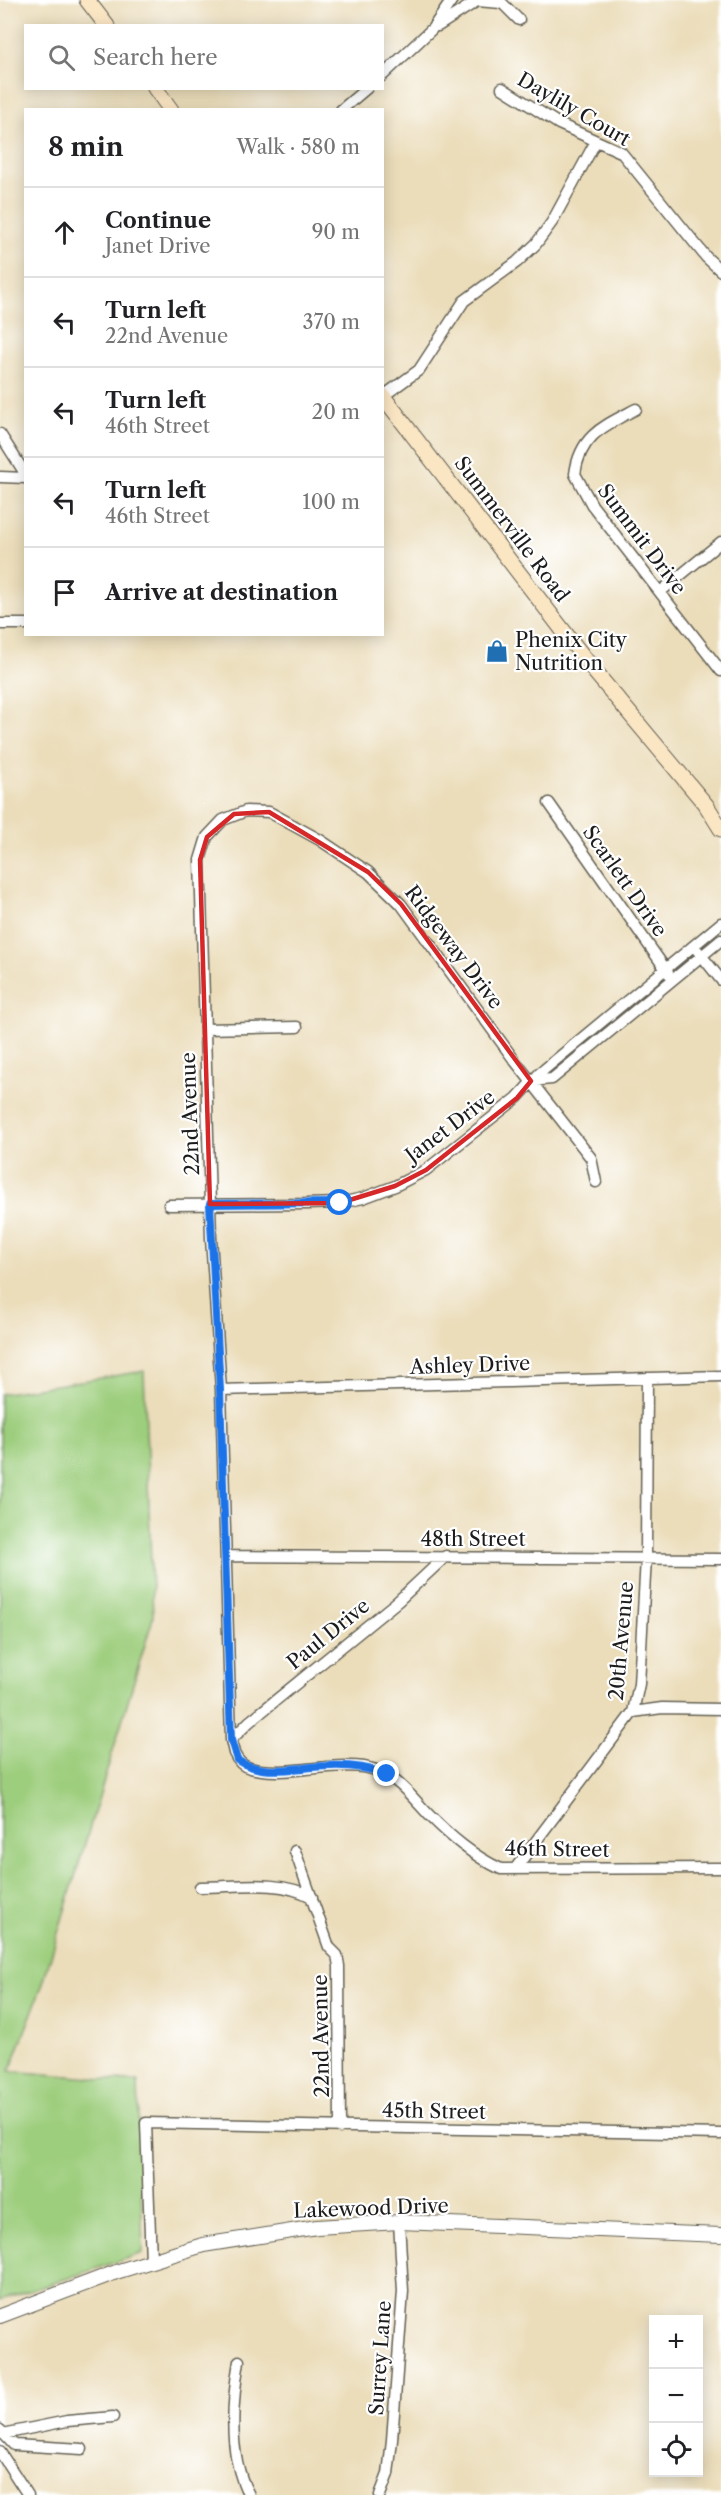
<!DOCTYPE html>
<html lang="en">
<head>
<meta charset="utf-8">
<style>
  body { margin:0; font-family:"Libre Caslon Text",serif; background:#f2f2f2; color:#202124 }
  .controls { position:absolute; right:18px; bottom:18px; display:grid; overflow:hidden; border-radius:0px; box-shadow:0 3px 15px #0003 }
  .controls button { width:54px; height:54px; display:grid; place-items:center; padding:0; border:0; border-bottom:2px solid #e0e0e0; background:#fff; color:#202124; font:30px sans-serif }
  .stop { position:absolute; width:18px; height:18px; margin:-14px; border:4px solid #1a73e8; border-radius:50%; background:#fff }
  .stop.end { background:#1a73e8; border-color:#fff; box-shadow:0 2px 6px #0008 }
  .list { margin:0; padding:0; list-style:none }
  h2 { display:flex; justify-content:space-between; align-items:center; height:78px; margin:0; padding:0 24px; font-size:26px }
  h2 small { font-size:20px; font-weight:400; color:#757577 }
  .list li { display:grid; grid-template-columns:39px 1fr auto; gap:18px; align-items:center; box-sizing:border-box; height:90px; padding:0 24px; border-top:2px solid #e0e0e0 }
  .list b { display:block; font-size:22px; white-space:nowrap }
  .list p { margin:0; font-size:20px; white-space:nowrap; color:#757577 }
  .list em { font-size:20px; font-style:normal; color:#757577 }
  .icon { flex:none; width:33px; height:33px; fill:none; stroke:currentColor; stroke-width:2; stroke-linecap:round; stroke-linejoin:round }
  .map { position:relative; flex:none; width:721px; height:2495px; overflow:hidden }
  .search { position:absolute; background:#fff; box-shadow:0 3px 15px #0003; left:24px; top:24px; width:360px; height:66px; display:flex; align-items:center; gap:15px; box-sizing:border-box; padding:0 21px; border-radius:0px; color:#757577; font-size:22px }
  .panel { position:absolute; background:#fff; box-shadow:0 3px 15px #0003; left:24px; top:108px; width:360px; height:528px; border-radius:0px }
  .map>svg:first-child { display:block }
  .green { fill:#9dce7d; stroke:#5c754c; stroke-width:1.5 }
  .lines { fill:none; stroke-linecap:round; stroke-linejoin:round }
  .minor-casing { stroke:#646053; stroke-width:13 }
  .tertiary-casing { stroke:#646053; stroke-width:16 }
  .secondary-casing { stroke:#646053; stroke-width:17 }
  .minor { stroke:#fff; stroke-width:10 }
  .tertiary { stroke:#fff; stroke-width:14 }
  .secondary { stroke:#fbe6c4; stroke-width:15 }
  .route { stroke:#1a73e8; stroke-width:8 }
  .marked { fill:none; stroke:#d62828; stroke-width:4.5; stroke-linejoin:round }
  .labels { text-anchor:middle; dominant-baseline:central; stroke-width:4.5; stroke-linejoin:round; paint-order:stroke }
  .street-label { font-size:20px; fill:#1c1c1c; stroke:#fff }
  .poi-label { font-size:20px; fill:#1c1c1c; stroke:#fff; text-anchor:start }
</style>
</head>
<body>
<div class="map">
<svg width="721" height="2495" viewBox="0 0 721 2495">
  <rect width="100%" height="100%" fill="#fff"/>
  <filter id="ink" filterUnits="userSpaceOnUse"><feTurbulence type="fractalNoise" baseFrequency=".0167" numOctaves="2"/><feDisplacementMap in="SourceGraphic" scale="12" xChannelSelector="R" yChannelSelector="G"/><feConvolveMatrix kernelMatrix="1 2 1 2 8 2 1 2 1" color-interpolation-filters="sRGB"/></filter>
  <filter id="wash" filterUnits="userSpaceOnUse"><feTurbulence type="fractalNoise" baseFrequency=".008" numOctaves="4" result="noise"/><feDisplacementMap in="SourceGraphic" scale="24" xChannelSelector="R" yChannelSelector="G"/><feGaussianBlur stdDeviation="1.35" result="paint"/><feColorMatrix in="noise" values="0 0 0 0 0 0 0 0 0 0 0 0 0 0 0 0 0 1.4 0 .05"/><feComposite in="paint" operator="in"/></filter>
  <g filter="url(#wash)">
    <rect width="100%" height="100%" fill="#ebddba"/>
    <path class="green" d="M144,1371L153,1618L42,1986L10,2071L138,2082L143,2253L0,2301V1394Z"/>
  </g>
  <g filter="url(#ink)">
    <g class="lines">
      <g class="minor-casing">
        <path id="minor" d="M499,0L519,20
          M438,26L477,1L501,3
          M382,76L432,29L452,0
          M502,88L559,124L621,152L706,257L721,271
          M341,110L367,88
          M382,397L419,370L464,301L517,262L536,244L552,222L596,141
          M636,409C604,426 580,435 575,474L592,505L721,671
          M0,434L26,475
          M0,477L26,478
          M660,592L721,542
          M0,624H26
          M549,803L669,974
          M697,950L721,980
          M205,1029L297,1027
          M531,1081L552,1079L721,940
          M596,1182L591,1158L515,1061L401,904L368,872L320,840L269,812L246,811L223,820L207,837L200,860L211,1238L221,1390L231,1740L234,1753C237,1760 242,1766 250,1768C284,1777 328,1762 364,1767C394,1772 409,1794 429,1815C451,1837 473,1856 501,1869L721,1868
          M169,1205L306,1204L340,1203L363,1198L395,1186L426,1170L517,1098L540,1073L721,923
          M221,1390L721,1376
          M226,1556L721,1559
          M633,1712L662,1708L721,1709
          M231,1740L249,1722L398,1601L446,1556
          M295,1851L329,1947L337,1955L339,1966L340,2128
          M515,1869L633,1712L639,1684L646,1558L647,1378
          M200,1887C238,1887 278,1879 312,1897
          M151,2261L146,2123L721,2134
          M239,2361C232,2402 228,2457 249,2495
          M0,2430L14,2445L82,2449
          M3,2434L67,2421L113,2417
          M0,2452L28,2495
          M380,2495L388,2474L392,2440L403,2291L399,2222"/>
      </g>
      <g class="tertiary-casing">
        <path id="tertiary" d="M0,2316L119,2271L203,2245L317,2227L399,2222L721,2235"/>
      </g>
      <g class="secondary-casing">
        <path id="secondary" d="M87,0L107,26
          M155,88L171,110
          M382,395L595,672L706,805L721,829"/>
      </g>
      <use href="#minor" class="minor"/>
      <use href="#tertiary" class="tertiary"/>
      <use href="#secondary" class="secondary"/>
    </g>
  </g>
  <g class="lines" filter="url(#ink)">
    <path class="route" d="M340,1203L210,1204L220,1390L231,1740L237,1760C264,1778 300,1766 330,1766C350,1765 368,1768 387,1774"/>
  </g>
  <path class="marked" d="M269,812L368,872L401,904L531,1081L517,1098L426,1170L395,1186L340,1203L210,1204L200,860L207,837L234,814Z"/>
  <defs>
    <g id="shop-bare" transform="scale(1.8)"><path d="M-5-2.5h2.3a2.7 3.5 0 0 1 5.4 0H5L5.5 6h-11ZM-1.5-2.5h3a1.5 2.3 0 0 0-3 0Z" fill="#1f6fb2" stroke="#fff" stroke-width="2.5" paint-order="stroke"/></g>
  </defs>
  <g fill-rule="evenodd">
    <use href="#shop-bare" x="497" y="651"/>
  </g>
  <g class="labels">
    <g class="street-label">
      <text transform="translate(574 109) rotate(30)">Daylily Court</text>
      <text transform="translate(512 529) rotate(53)">Summerville Road</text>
      <text transform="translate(642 539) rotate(53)">Summit Drive</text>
      <text transform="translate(625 881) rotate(55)">Scarlett Drive</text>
      <text transform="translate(454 947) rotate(53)">Ridgeway Drive</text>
      <text transform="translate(190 1114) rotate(-92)">22nd Avenue</text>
      <text transform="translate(450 1126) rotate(-37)">Janet Drive</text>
      <text transform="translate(470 1365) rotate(-2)">Ashley Drive</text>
      <text x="473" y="1539">48th Street</text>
      <text transform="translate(328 1634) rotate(-39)">Paul Drive</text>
      <text transform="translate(621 1641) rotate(-85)">20th Avenue</text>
      <text transform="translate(557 1849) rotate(1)">46th Street</text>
      <text transform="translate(321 2036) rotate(-91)">22nd Avenue</text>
      <text transform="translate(434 2111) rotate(1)">45th Street</text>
      <text transform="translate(371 2208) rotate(-2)">Lakewood Drive</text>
      <text transform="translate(380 2358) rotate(-86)">Surrey Lane</text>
    </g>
    <g class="poi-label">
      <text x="515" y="640">Phenix City<tspan x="515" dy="23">Nutrition</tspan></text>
    </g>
  </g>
</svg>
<div class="controls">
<button>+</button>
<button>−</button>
<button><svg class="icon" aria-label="locate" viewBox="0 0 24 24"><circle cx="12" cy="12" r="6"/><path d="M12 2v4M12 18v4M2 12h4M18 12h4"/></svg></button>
</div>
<div class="stop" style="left:340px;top:1203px"></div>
<div class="stop end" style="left:387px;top:1774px"></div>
<div class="search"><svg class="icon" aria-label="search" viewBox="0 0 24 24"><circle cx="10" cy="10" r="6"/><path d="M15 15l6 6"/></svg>Search here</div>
<section class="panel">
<h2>8 min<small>Walk · 580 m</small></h2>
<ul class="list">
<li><svg class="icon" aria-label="ahead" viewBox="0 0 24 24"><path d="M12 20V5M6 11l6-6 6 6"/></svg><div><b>Continue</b><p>Janet Drive</p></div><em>90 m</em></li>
<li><svg class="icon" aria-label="left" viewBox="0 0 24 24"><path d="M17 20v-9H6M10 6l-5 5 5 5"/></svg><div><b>Turn left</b><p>22nd Avenue</p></div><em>370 m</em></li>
<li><svg class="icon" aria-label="left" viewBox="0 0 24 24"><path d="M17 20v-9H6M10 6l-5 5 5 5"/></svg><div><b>Turn left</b><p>46th Street</p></div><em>20 m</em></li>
<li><svg class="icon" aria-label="left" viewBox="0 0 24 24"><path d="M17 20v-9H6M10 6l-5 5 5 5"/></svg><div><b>Turn left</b><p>46th Street</p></div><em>100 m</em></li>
<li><svg class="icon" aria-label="arrive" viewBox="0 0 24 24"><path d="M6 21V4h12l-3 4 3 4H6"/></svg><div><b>Arrive at destination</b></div></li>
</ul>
</section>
</div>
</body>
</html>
